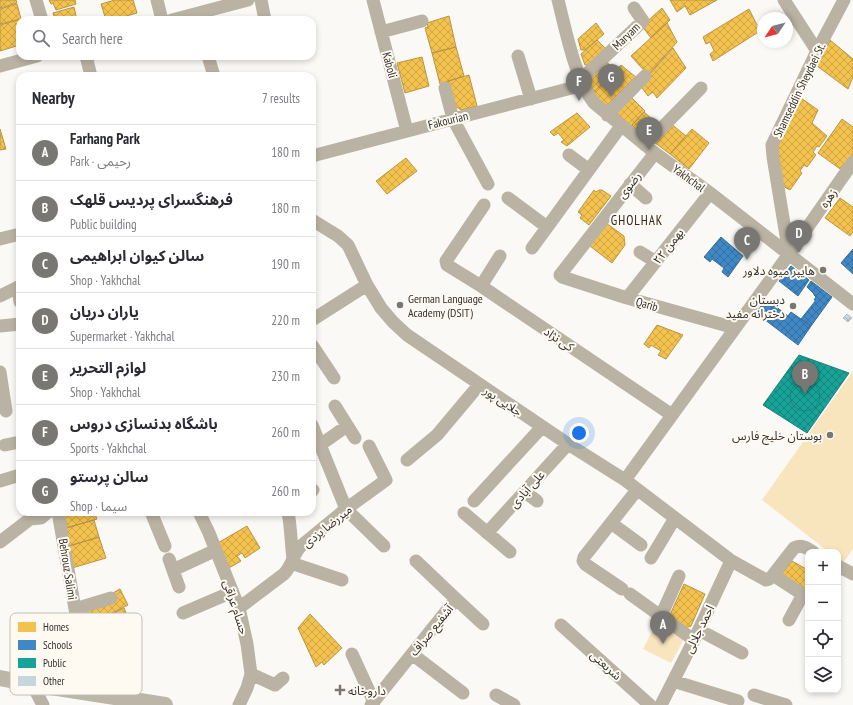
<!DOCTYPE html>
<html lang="en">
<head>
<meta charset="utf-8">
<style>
  body { margin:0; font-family:"PT Sans Narrow","Noto Sans Arabic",sans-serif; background:#f7f7f7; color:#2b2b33 }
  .controls { position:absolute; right:12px; bottom:12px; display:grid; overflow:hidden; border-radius:8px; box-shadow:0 2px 6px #0003 }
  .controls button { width:36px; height:36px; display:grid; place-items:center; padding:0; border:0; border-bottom:1px solid #e1e1e2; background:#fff; color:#2b2b33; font:20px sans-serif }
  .compass { position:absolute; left:757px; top:12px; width:36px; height:36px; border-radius:50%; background:#fff; box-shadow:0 2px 6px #0003; rotate:235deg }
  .you { position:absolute; left:579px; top:433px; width:14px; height:14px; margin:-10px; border:3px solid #fff; border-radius:50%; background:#1a73e8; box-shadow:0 0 0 6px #1a73e833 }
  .badge { display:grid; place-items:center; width:26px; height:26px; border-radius:50%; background:#797773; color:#fff; font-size:13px; font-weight:700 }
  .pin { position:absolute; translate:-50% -33px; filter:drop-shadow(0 1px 2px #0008) }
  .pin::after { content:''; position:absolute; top:21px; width:14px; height:12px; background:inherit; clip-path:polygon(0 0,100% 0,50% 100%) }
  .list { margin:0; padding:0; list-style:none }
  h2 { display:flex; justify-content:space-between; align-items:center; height:52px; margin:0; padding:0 16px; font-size:17px }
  h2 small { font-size:13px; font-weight:400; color:#7c7c81 }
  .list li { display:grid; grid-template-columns:26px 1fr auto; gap:12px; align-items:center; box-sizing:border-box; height:56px; padding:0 16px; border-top:1px solid #e1e1e2 }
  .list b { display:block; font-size:15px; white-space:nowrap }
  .list p { margin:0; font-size:13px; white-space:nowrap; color:#7c7c81 }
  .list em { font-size:13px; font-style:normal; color:#7c7c81 }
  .icon { flex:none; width:22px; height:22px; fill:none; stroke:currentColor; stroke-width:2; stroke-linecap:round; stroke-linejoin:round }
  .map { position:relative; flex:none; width:853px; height:705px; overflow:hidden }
  .search { position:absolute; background:#fff; box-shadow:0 2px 6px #0003; left:16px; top:16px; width:300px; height:44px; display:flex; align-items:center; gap:10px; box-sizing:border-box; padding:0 14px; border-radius:12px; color:#7c7c81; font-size:15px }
  .panel { position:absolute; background:#fff; box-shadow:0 2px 6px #0003; left:16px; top:72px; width:300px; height:444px; border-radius:12px }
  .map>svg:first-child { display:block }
  .green { fill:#f9e5bd }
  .homes { fill:url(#homes-cross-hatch); stroke:#b99644 }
  .schools { fill:url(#schools-cross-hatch); stroke:#3b6e97 }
  .public { fill:url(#public-cross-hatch); stroke:#1f8178 }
  .building { fill:url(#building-cross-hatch); stroke:#bababa }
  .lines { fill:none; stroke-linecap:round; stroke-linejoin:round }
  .minor { stroke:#bab3a3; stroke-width:13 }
  .major { stroke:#bcb6a9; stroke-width:16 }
  .poi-dot { fill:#797773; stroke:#fefaf2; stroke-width:1.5 }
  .labels { text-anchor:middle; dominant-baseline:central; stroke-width:4; stroke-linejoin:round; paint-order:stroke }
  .street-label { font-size:12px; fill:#33312d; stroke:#fefaf2 }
  .poi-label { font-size:12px; fill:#33312d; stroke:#fefaf2; text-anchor:end }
  .neighbourhood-label { font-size:13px; letter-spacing:1px; fill:#2d2921; stroke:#fefaf2 }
  .key { fill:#fefaf2; stroke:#c1beb7; stroke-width:1 }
  .key-label { font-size:11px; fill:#33312d }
</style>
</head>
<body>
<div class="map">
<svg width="853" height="705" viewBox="0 0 853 705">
  <defs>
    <pattern id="homes-cross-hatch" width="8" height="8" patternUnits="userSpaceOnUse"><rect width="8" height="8" fill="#f2c14e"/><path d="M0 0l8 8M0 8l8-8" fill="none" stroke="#d0a644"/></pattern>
    <pattern id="schools-cross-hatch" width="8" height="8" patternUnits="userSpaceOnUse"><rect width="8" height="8" fill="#3f88c5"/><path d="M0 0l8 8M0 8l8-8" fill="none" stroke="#3570a0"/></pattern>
    <pattern id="public-cross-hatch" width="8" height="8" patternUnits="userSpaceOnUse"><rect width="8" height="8" fill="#17a398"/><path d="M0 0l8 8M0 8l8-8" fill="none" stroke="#15857c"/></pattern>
    <pattern id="building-cross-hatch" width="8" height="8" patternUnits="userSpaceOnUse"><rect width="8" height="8" fill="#c5d6de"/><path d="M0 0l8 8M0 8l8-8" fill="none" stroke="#aab8bf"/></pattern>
  </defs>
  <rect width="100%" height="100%" fill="#fbf9f5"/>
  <path class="green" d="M853,371V549L843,563L838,559V552H829L762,500Z
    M656,624L684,639L671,663L643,649Z"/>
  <path class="homes" d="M0,0H16L17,3L0,8Z
    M49,0H75L76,4L56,10L53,3L51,4Z
    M115,0H133L137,13L119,18L113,20H106L101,4Z
    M670,0H717L690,15L685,6L677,12Z
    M17,4L21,19L0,24V9Z
    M74,7L77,20H55L53,13Z
    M662,8L670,20L651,38L642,26Z
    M749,9L760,31L713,61L710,54L714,51L710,42L706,44L703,37Z
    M449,16L456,47L432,53L425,28L428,27L427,23Z
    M18,20L20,27V45L0,51V25Z
    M596,23L604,34L585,50H581L578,39Z
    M667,23L677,42L648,75L631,56Z
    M597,40L606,49L589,65H585L581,54Z
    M830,40L853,59V77L848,89L817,66Z
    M456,47L464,76L440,84L432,53Z
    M673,48L686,68L657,98L653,92L648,96L640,85Z
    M422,57L429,86L405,93L397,63Z
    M606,61L615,71L592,94L586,79Z
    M621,65L637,78L606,108L592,94Z
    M469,75L477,106L461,110L455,106L448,81Z
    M630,96L645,111L631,126L620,116L618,115L614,110Z
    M801,98L818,110L812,123L827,136L819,147L817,146L813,152L816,155L807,167L804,165L800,171L802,173L790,190L783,186L775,146Z
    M644,112L659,125L646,139L632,125Z
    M577,113L590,127L567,146L561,142L564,140L558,133L554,136L550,132Z
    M842,119L853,127V156L843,171L818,153Z
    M670,123L686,136L670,154L654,142Z
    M0,129L6,149L0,150Z
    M692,129L709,143L689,169L670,154Z
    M406,158L417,171L387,194L376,181Z
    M594,190L596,192L599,190H602L611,196L589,225L580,218L582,215L578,212Z
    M840,198L853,207V232L850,236L825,218Z
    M606,223L624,236L625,245L612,263L590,246Z
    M657,325L683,335L666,359L658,355L661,351L651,345L649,348L644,344Z
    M64,512H94L97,519L67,528Z
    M94,520L99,537L69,546L65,528Z
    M247,526L260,548L245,558L242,553L237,556L241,561L227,569L216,544Z
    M99,537L106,558L72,568L69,546Z
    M792,561L808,570V589L806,591L780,576Z
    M684,584L705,594L691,626L685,628L669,617Z
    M120,589L128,605L84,627L80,611Z
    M124,608L131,624L112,641L92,650L84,627Z
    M310,614L342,648L324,665L322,662L316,667L298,628Z"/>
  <path class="schools" d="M721,237L743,256L728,277L722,272L724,268L712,259L710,262L704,257Z
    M853,249V274L841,263Z
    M791,266L809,280L798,296L779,281Z
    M811,281L832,297L811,326L801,319L816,300H814L816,297L814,295V294L807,287Z
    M766,299L788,316L791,312L811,326L798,345L756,313Z"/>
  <path class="public" d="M799,355L849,373L807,433L763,405Z
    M790 396a15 15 0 1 1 30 0a15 15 0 1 1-30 0Z"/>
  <path class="building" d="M847,314L852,318L848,322L843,318Z"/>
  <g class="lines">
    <path class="minor" d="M36,0L42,20
      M157,0L162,20
      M261,0L265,20
      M373,0L407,131
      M558,0C566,31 575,79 594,103L655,153L710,193L853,304
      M784,0L817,51
      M172,20L248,0
      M381,32L422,21
      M86,56L91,76
      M208,56L214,76
      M518,56L531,99
      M0,66L37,56
      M581,79L643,21L634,8
      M445,88L453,119L488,184
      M607,115L645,76
      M645,145L701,88
      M655,153L560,275L562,277L627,298L735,328
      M569,155L589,170
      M312,156L583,85
      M630,184L646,198
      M508,198L547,227
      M484,205L446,261L447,265L481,286L672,415
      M312,220L338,236L348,245L367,285L381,308L393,322L407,335L568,444L625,480L729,559L730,563L694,640L661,705
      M0,239L20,234
      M532,248L621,126
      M640,252L656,262
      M789,254L773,157L772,145L817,51L844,0
      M481,286L500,256
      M18,287L20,302
      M0,296L20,286
      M627,298L710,193
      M312,320L367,285
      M0,326L20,324
      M312,345L334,378
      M0,372L6,411
      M335,406L355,438
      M312,425L346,509L384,546
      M5,445L20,442
      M320,445L347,426
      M407,460L437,435L479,385
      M625,480L789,254L853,162
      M0,481L20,475
      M312,491L313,490
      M525,492L537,501
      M474,501L542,427
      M58,512L75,609L99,695
      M151,512L165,546
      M199,512L209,533L239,608L247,644L251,674L247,688L239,705
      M288,512C291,528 291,543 293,559
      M464,513L510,552
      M611,523L641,545
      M487,533L568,444
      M0,542L30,519L41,518L48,512
      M651,558L675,518
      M169,559L179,587
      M730,560L766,580L769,579L773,575L794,548C801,544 807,548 813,552
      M416,561L456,599L483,624
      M291,563L342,580
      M838,566L853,574
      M173,570L216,550
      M773,575L799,592L801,595V598L789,620
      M622,589L585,564L583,561L584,557L637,490
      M630,594L694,640
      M239,608L284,574C292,566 293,554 301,546L346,509L386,480L369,446
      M75,609L111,598
      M183,613L232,592
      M661,616L679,576
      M561,625L650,705
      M699,630L742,653
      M352,654L374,702
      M412,654L463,693
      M251,674L275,685L283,678
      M673,681L738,701
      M32,684L43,705
      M496,695L514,705
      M754,695L786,705
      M371,705L456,599"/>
    <path class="major" d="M0,678L32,684L165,705"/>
  </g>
  <g class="poi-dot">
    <circle cx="823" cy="270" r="4"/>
    <circle cx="400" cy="305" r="4"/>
    <circle cx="793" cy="306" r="4"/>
    <circle cx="830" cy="435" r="4"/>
    <path d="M338 684h4v4h4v4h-4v4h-4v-4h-4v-4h4z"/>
  </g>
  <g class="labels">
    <g class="street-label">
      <text transform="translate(626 36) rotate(-44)">Maryam</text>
      <text transform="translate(390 65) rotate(75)">Kaboli</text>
      <text transform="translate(799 90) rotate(-64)">Shamseddin Sheydaei St.</text>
      <text transform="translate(448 120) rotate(-14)">Fakourian</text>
      <text transform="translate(689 178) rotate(36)">Yakhchal</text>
      <text transform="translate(629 185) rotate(-52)">رضوی</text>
      <text transform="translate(828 198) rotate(-55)">زهره</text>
      <text transform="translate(668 246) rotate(-52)">۲۲ بهمن</text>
      <text transform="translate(647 304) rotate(16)">Qarib</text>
      <text transform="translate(559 339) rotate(34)">کی نژاد</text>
      <text transform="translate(503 401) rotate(34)">جلایی پور</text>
      <text transform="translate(527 489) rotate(-48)">علی آبادی</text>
      <text transform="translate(327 526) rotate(-39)">میررضا یزدی</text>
      <text transform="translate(68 569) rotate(81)">Behrouz Salimi</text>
      <text transform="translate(236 607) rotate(72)">حسام عراقی</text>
      <text transform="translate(699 629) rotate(-64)">احمد جلالی</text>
      <text transform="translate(431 630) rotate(-51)">آشفیع صراف</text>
      <text transform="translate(606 665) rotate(42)">شریعتی</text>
    </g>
    <g class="poi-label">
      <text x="815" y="270">هایپر میوه دلاور</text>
      <text x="408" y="298" text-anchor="start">German Language<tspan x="408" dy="14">Academy (DSIT)</tspan></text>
      <text x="785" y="299">دبستان<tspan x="785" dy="14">دخترانه مفید</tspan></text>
      <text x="822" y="435">بوستان خلیج فارس</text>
      <text x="348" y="690" text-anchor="start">داروخانه</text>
    </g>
    <g class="neighbourhood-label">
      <text x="637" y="220">GHOLHAK</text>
    </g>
  </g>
  <rect x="10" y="613" width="132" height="82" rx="6" class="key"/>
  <rect x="18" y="622" width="18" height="10" fill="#f2c14e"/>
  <rect x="18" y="640" width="18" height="10" fill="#3f88c5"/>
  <rect x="18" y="658" width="18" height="10" fill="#17a398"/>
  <rect x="18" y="676" width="18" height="10" fill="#c5d6de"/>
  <g class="key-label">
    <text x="43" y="631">Homes</text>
    <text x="43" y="649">Schools</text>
    <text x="43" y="667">Public</text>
    <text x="43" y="685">Other</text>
  </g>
</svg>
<div class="controls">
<button>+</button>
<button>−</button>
<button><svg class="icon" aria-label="locate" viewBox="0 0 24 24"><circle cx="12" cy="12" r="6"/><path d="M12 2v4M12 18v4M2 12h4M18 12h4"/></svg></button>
<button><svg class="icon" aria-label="layers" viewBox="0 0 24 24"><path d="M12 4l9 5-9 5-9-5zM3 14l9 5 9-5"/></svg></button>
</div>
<svg class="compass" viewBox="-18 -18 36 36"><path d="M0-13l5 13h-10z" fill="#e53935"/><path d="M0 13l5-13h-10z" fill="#7c7c81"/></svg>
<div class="you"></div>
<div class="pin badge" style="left:663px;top:644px">A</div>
<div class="pin badge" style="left:805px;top:394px">B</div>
<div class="pin badge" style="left:747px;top:260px">C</div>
<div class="pin badge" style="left:799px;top:253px">D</div>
<div class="pin badge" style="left:649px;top:150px">E</div>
<div class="pin badge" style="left:579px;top:101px">F</div>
<div class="pin badge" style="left:611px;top:97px">G</div>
<div class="search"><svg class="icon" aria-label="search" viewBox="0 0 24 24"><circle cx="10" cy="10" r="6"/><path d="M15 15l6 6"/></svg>Search here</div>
<section class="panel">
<h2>Nearby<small>7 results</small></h2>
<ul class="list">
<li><span class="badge">A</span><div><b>Farhang Park</b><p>Park · رحیمی</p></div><em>180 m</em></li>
<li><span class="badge">B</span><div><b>فرهنگسرای پردیس قلهک</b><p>Public building</p></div><em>180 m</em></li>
<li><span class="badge">C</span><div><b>سالن کیوان ابراهیمی</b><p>Shop · Yakhchal</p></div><em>190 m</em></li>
<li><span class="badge">D</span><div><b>یاران دریان</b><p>Supermarket · Yakhchal</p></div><em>220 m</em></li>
<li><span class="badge">E</span><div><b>لوازم التحریر</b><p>Shop · Yakhchal</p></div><em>230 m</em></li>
<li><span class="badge">F</span><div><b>باشگاه بدنسازی دروس</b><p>Sports · Yakhchal</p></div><em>260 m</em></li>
<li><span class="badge">G</span><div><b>سالن پرستو</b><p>Shop · سیما</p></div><em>260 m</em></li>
</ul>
</section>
</div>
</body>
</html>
